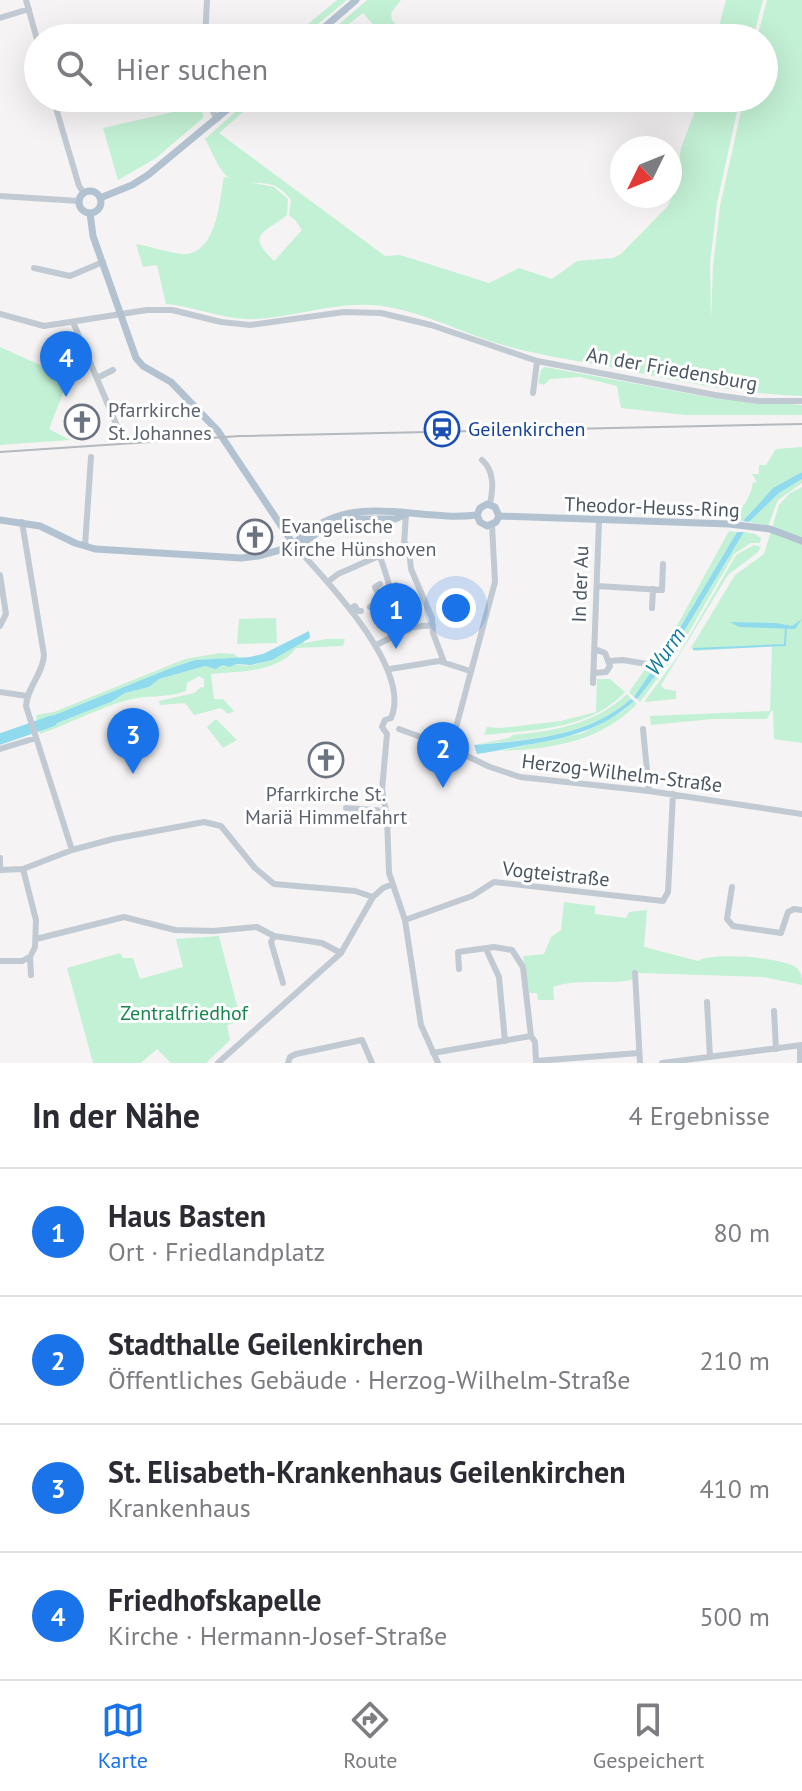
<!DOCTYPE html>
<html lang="de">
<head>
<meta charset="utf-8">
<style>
  body { margin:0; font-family:"PT Sans",sans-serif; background:#f2f2f3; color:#2b2b33 }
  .compass { position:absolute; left:610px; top:136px; width:72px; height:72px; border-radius:50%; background:#fff; box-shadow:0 8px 32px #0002; rotate:227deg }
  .you { position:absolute; left:456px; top:608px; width:28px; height:28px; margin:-20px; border:6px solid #fff; border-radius:50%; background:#1a73e8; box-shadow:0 0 0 12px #1a73e833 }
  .badge { display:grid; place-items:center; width:52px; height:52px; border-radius:50%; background:#1a73e8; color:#fff; font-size:26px; font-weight:700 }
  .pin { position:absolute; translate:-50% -66px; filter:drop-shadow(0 2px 4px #0008) }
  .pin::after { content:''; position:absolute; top:42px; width:28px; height:24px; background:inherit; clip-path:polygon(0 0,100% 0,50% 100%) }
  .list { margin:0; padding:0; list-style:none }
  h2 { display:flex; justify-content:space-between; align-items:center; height:104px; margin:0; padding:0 32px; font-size:34px }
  h2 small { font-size:26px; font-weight:400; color:#7c7c81 }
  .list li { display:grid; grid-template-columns:52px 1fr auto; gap:24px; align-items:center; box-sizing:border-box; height:128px; padding:0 32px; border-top:2px solid #e1e1e2 }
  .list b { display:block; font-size:30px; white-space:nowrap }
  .list p { margin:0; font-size:26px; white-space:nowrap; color:#7c7c81 }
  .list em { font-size:26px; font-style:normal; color:#7c7c81 }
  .icon { flex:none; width:44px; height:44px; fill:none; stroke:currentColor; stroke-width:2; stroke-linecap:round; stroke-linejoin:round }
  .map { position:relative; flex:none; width:802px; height:1063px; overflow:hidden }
  .search { position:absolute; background:#fff; box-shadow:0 8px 32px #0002; left:24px; right:24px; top:24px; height:88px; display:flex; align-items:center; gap:20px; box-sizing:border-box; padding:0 28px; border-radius:44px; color:#7c7c81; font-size:30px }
  .sheet { height:616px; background:#fff }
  nav { display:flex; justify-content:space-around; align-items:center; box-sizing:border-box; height:112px; border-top:2px solid #e1e1e2; background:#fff; font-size:22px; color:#7c7c81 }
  nav a { display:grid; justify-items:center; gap:4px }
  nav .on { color:#1a73e8 }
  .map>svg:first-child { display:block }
  .green { fill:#c3f1d5 }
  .water { fill:#90daee }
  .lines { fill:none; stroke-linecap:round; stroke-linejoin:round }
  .stream { stroke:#90daee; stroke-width:2 }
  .river { stroke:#90daee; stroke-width:11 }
  .minor { stroke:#c1cad2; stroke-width:6 }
  .major { stroke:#b3c2d1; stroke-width:7 }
  .rail { stroke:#b5b8bd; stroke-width:2 }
  .labels { text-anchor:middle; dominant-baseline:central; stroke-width:6; stroke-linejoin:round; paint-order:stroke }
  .street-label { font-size:20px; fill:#4a5661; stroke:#fff }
  .worship-label { font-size:20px; fill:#5b616d; stroke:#fff; text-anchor:start }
  .transit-label { font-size:20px; fill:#164399; stroke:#fff; text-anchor:start }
  .park-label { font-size:20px; fill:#17864f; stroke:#fff }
  .water-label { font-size:22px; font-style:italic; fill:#0c7c9b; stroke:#fff }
</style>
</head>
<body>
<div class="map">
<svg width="802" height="1063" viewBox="0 0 802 1063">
  <rect width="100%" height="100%" fill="#f5f3f3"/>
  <path class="green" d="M337,0H347L301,38H291Z
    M367,0H401L391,13L392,20L408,38H385L363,13L330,38H323Z
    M726,0H763L753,38H716Z
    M767,0H802V396C737,394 674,380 610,367C574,360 538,355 503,345C462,333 424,312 382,306C338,300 298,317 255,319C224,321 196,306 166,304L157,265L143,267L136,244C149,246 176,255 187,254C218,249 219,201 224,177L274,187L288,199L287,215C263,234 246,234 274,261L302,230L295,220L289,215L291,200C271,172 251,190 228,177C219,171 211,149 205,139L251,98H259L219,133L385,256L400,255L489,283L519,268L552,279L577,261L613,258L621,254L668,206L676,184L681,148L700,98H740L717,203L710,264L711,319L713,267L720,206L744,98H764V38H757Z
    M195,98H201L203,118L156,158L118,180L103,128L195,107Z
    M0,347L69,378L49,429L70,440L0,445Z
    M545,367L713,398L802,405V415H685L621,408L617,386L580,377L550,379L544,385L538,383L541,370Z
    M802,447V472L773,488L743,521L732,519C742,509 750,499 753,483L757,482L752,474H759V465H766L776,449Z
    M802,479V483L778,500L768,526L749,522L779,493Z
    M802,487V743L774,739L773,711H771L767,719H712L651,725L650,716L770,711L772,646L694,651L691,648L735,575L764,554L779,505L790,493Z
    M729,531L737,532L675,636L634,697L629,692L679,622Z
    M744,532L755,534L761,538L760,543H751L734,554L678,651L640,702L637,699L663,666Z
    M754,545L761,547L758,552L728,575L661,685L664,689L676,691V699L644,702L678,656L736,555Z
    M276,618L277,643L237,644L239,619Z
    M326,639H345L343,646L296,648C278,673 239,671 211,674L214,699H223L234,711L228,714L221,708L194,715L185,703L160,705L159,701L194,693L201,687L204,688V679L199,676L187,683L186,691C165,699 146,694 124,701C95,710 68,724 40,734L39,730L111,702L125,693L149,687L159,679L205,666L224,664L230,667L236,664C257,671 285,652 302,641L305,643Z
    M220,653L234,654L239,658L195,660L171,668L37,722L36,715L54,712L185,659Z
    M597,679H610L625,692C590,730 532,730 484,735L487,727L501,728L561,721L596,712Z
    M627,694L631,699C588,737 530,739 474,745L509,738L513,735C555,731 595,724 627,694Z
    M634,701L637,704C600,742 551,749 500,751L583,733L623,711Z
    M216,719L237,740L223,748L207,727Z
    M564,902L595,906V914L626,918L629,912L647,910L644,947L698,961C711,952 784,957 797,968C802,973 802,979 802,985L763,977L640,973L632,974V980C606,985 578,978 553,987L554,1000H538L537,993H529L523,956L544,954L551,937L561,930Z
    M219,936L241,1021L227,1025L230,1040L206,1063H171L157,1049L141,1063H93L67,968L120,953L123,958H133L140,979L183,967L176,939Z"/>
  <path class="water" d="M802,472V479L779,493L749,522L743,521L773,488Z
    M737,532H744L663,666L637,699L634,697L675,636Z
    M802,619L795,629L739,627L730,622L776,623L792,626Z
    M309,631L310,638L272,660L251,665L236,664L230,667L222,665L216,669L205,666L159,679L149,687L125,693L111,702L39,730L37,722L171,668L195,660L250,657L263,654Z
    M631,699L634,701C602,730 567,738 526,745C509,748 494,752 477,754L474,745C530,740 588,737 631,699Z
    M27,725L30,734L0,744V734Z"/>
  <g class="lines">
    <path class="stream" d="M694,649L785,645L786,627"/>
    <path class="river" d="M0,739L52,721"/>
    <path class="minor" d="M26,0L38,43
      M0,18L29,9
      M205,38L207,0
      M53,98L79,186L84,193
      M206,98L217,119
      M0,196L79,201
      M34,268L70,276L103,262
      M0,314L44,326L147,310H172L221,322L250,325L344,312L381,313L431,325L537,361L715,395L759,401H802
      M73,322L117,426L116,431
      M97,378L113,370
      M533,393L537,361
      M482,460C495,471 493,489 490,504
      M22,522L44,655C43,674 27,687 26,706L72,850
      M405,543L409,549L411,569L432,618L433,633L444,662
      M294,545C325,579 413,669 391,718
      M85,546L91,457
      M380,557C388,577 391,596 400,617
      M0,575L6,614L0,626
      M329,581L338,574L404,545L406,514
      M380,584L375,587L397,634
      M396,585L415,627
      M597,586L662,590L663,564
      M353,607L355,606L358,611H361
      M370,607L384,599
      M652,608L653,589
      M376,645L413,627L433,625
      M610,661L623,660L647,664
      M390,669L439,661L470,671
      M594,673L606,672L610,666L605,653L595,649
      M593,683L599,521
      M0,692L27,696
      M391,718L385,720L382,727L387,734L382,790L387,817L389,873L405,920L421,1025L438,1063
      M399,729L448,747L490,767L520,777L649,791L802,814
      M643,729L649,791
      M448,747L454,735L495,582L492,525
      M0,749L36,738
      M346,808L386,811
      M0,858V868
      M23,869L36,920L35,947L30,957L31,975
      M0,870L23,869L72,850L113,839L204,822L221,826L255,868L274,884L355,891L373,897
      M732,887L727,919L733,926L781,933L788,912L794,909L802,910
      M405,920L472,896L494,882L663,901L668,892L673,794
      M36,939L124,917L175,930L213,931L257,927L274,936
      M486,949L499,977L505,1041
      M0,961H22L30,957
      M459,969L458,952L494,947L512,950L523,967L531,1036
      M635,973L640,1063
      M283,983L271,942L274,936L322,943L341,953
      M707,1002L710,1057
      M774,1011L776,1049
      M800,1046V1063
      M433,1053L531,1036L535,1042L536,1061L639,1053
      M218,1063L341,953L373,897L383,888L393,884
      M288,1063L290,1057L296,1054L362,1040L372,1063
      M662,1063L802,1045"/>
    <path class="major" d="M312,38L356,0
      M79 202a11 11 0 1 1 22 0a11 11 0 1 1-22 0Z
      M100,198L132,185L148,175L241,98
      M90,213L93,236L136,358L143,366L171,382L218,431L294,545
      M477,515L480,508L487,504L495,507L499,516
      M477,515L480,522L487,526L496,522L499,516
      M499,516L729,524L770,529L802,541
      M0,520L40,526L75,543L95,549L241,558L258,556L302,544L320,531L351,519H395L406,514
      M294,545C299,538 305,534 312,529C362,494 421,522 477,515"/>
    <path class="rail" d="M0,452L240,436L802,424"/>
  </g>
  <defs>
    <g id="church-ring" transform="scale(1.8)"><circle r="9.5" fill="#fff" stroke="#6b7280" stroke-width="1.5"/><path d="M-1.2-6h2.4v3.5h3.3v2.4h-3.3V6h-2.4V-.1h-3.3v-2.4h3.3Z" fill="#6b7280"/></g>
    <g id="station-ring" transform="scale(1.8)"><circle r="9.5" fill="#fff" stroke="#1a4fb4" stroke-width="1.5"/><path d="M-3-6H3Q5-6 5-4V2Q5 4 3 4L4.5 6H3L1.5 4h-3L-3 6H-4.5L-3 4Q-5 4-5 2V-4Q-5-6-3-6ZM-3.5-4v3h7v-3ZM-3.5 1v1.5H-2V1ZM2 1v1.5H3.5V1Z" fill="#1a4fb4"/></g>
  </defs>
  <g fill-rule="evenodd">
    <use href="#church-ring" x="82" y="422"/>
    <use href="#station-ring" x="442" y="429"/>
    <use href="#church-ring" x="255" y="537"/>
    <use href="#church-ring" x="326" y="760"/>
  </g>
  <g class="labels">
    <g class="street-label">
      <text transform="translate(672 369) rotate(10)">An der Friedensburg</text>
      <text transform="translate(652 507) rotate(2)">Theodor-Heuss-Ring</text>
      <text transform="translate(580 584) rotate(-88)">In der Au</text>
      <text transform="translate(622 773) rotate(7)">Herzog-Wilhelm-Straße</text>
      <text transform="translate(556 874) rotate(6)">Vogteistraße</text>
    </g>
    <g class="worship-label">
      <text x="108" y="410">Pfarrkirche<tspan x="108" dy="23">St. Johannes</tspan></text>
      <text x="281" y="526">Evangelische<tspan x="281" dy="23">Kirche Hünshoven</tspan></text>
      <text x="326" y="794" text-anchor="middle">Pfarrkirche St.<tspan x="326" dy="23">Mariä Himmelfahrt</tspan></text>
    </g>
    <g class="transit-label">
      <text x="468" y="429">Geilenkirchen</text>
    </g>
    <g class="park-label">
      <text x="184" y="1013">Zentralfriedhof</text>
    </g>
    <g class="water-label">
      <text transform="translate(665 651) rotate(-55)">Wurm</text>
    </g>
  </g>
</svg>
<svg class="compass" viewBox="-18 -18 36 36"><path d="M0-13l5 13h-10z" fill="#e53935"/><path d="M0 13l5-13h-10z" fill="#7c7c81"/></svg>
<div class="you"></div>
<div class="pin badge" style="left:396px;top:649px">1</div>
<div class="pin badge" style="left:443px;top:788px">2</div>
<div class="pin badge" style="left:133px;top:774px">3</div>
<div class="pin badge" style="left:66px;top:397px">4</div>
<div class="search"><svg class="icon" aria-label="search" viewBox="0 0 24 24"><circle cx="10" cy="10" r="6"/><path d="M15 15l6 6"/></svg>Hier suchen</div>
</div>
<section class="sheet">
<h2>In der Nähe<small>4 Ergebnisse</small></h2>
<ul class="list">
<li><span class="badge">1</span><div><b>Haus Basten</b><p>Ort · Friedlandplatz</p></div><em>80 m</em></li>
<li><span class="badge">2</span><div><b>Stadthalle Geilenkirchen</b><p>Öffentliches Gebäude · Herzog-Wilhelm-Straße</p></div><em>210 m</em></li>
<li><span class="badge">3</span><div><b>St. Elisabeth-Krankenhaus Geilenkirchen</b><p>Krankenhaus</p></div><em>410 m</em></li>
<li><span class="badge">4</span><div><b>Friedhofskapelle</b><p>Kirche · Hermann-Josef-Straße</p></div><em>500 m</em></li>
</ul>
</section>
<nav>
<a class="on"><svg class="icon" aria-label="map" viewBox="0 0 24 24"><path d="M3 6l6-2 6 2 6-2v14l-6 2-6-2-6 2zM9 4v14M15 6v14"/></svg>Karte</a>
<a><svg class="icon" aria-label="directions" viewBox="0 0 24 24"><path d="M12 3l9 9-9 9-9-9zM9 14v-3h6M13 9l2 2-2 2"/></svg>Route</a>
<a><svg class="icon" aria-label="saved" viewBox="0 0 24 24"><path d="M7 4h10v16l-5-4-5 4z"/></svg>Gespeichert</a>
</nav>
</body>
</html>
